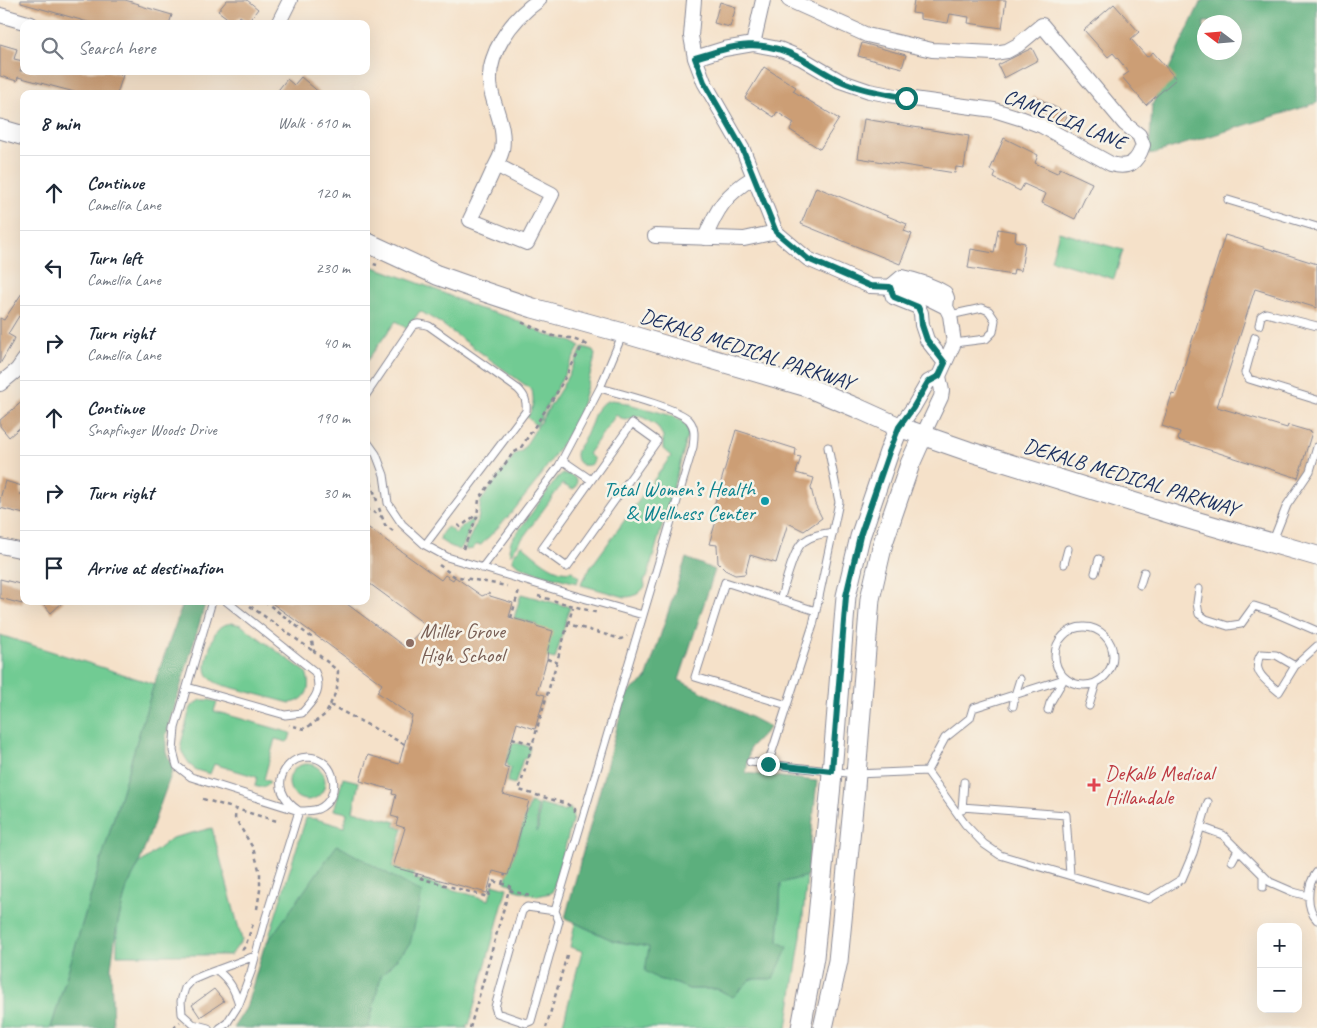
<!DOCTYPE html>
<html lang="en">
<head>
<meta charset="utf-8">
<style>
  body { margin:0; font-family:Caveat,sans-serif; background:#f6f6f7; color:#1f2937 }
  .controls { position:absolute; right:15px; bottom:15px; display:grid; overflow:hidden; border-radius:10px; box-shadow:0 5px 20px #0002 }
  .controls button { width:45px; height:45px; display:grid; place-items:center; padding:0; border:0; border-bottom:1px solid #e0e1e3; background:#fff; color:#1f2937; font:25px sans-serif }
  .compass { position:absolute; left:1197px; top:15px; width:45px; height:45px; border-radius:50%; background:#fff; box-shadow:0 5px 20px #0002; rotate:286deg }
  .stop { position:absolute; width:15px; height:15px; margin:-11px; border:4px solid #0f766e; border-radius:50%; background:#fff }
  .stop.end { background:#0f766e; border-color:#fff; box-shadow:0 1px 5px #0008 }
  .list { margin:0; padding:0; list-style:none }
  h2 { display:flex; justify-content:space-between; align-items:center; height:65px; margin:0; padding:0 20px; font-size:21px }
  h2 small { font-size:16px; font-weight:400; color:#747a83 }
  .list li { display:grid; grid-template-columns:32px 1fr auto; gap:15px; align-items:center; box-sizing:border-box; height:75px; padding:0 20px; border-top:1px solid #e0e1e3 }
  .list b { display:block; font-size:19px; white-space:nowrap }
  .list p { margin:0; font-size:16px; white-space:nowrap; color:#747a83 }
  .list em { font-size:16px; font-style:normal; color:#747a83 }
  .icon { flex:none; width:28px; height:28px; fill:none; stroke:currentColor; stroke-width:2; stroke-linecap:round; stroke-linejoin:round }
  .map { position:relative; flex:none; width:1317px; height:1028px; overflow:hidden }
  .search { position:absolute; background:#fff; box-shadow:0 5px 20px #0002; left:20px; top:20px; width:350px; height:55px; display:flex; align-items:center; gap:12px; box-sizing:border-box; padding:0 18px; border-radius:10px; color:#747a83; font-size:19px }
  .panel { position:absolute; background:#fff; box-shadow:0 5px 20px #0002; left:20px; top:90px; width:350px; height:515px; border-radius:10px }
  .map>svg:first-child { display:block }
  .green { fill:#71cb93; stroke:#467d78 }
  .forest { fill:#5caf7d; stroke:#3c6f6e; fill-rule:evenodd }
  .building { fill:#cc9e74 }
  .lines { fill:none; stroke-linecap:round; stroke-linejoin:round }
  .service-casing { stroke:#888894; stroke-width:9 }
  .minor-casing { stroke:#888894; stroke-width:16 }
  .secondary-casing { stroke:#888894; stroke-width:21 }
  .path { stroke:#888894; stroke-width:2.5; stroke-dasharray:4 4; stroke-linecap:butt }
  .service { stroke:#fff; stroke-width:7 }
  .minor { stroke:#fff; stroke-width:14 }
  .secondary { stroke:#fff; stroke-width:19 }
  .route { stroke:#0f766e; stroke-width:6 }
  .culture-dot { fill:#0f9aa8; stroke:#f7f3e8; stroke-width:2 }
  .education-dot { fill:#8d6e63; stroke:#f7f3e8; stroke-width:2 }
  .health-dot { fill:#e0444e; stroke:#f7f3e8; stroke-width:2 }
  .labels { text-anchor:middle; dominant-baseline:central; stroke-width:5; stroke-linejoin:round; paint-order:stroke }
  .street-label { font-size:21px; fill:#1b2f5e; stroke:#f7f3e8 }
  .culture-label { font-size:21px; fill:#0d838f; stroke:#f7f3e8; text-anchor:end }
  .education-label { font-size:21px; fill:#785e54; stroke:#f7f3e8; text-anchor:start }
  .health-label { font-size:21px; fill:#be3a42; stroke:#f7f3e8; text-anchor:start }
</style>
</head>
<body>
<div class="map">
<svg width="1317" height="1028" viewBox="0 0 1317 1028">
  <rect width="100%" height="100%" fill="#f7f3e8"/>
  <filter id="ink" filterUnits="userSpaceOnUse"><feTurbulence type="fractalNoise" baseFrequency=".02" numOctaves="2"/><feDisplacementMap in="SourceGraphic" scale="10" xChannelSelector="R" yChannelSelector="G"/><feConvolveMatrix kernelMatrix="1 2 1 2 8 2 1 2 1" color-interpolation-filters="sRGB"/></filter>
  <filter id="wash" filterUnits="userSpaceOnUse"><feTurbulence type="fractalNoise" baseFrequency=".0096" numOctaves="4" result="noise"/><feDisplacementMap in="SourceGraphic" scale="20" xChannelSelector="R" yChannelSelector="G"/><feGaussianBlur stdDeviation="1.12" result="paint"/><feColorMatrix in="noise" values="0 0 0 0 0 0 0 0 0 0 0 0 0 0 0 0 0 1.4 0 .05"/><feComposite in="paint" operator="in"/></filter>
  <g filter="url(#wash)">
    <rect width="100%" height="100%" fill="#f5e1c9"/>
    <path class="green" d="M1059,232L1123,250L1114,279L1051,260Z
      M366,264L432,288L477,308L509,317L546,335L568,340L580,346L536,426L527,417C534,408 534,401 532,390L440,323L420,311L407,329L396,321L366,362Z
      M583,347L593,350L595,354L594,361L577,421L570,432L537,481L510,515L481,545C477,544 475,545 473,549L466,550L465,547L478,520L481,501L515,454L522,451L562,387Z
      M612,400L619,401L626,404H628C638,407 675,415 682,421C685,423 687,427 688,431C689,437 685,440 684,445L685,446L647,578L644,580L645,586C640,594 634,597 625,597L581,585L584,577L585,578L588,571L671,456L663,449V436L657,426L644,418L638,416L625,420L616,415L588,454L594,459L593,463C586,468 576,465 576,455C576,450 580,445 583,441C586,435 589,429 592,422C593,417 595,412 598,408C602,403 607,401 612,400Z
      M562,474C573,473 582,481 573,490L562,484L511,554H510L509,549L511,541L558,477Z
      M474,518L463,546L459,550L446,544L440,540C440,535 444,529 448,527L456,534L459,528L460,529L461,527Z
      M522,545C535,555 554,575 572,571L579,577L577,583C563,579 521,571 513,561V556Z
      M521,594L570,607L555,659L546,657L536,624L514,618Z
      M232,623L241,625L306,672C312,688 307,701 290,703L222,685C201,678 205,665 210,647C212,642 214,633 218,629C221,625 227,624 232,623Z
      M0,635L154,684L51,1028H0Z
      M201,700H209L217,702L214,711L291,733L289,740L287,742L275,739L264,779L270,782C267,786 260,789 255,786L257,777L214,764L210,774L196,770L190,765L182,752L181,744L189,712L192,706Z
      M514,742L530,747L527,758L523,759L522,762L515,784L507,782L511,768L507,767L508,765L506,763L512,744Z
      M289 782a18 18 0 1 1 36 0a18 18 0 1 1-36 0Z
      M343,778L359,782L353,811L396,822L394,826L403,828L392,867L414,874L413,878L489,900L493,884L507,888L469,1025H467L466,1027L468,1028H368L381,976L410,944L267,943L306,818L316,819L344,827L347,813L334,810Z
      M530,803L537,805V832L538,831L539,804L563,811L570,808L572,812L573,818L553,890L551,893L537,896L513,889V885L505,882Z
      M212,828L242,940L231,955H117V926L127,887L139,864L172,838Z
      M807,876L801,936L787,1028H562L582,951L570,947L575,923L614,941L650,947L658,979L677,984L689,989H717L733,996L751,979L778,942L781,882Z"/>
    <path class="forest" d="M1204,0H1317V103L1149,155L1152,105L1200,3ZM1204,22H1234V52H1204Z
      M686,558L715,570L679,680L770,727L750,748L746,773L817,781L807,876L781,883L778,942L788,947L773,979H751L733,997L717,989H689L677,984L658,979L645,971L649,947L614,941L565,918L626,694L646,679Z
      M184,601H206L166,736V752L173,769L139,864L127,887L117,926L111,967L113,1028H51L154,684Z
      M337,845L422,893L410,944L381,976L368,1028H233L246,1008L264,947Z"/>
    <g id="blocks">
      <path class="building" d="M21,0H125L139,4L138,5L172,15L169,24H95L21,3Z
        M227,0H247L258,9L248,22L240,16L234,23L218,11Z
        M914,0H1006L1002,28L968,23L969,17L950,14L948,23L920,19V14L912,13Z
        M720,2L736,7L730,27L714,23Z
        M1114,4L1139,32L1131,39L1147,57L1153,52L1176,79L1146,105L1122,77L1129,72L1113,53L1108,57L1084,30Z
        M862,43L906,55L902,68L858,56Z
        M0,44L17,49L14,59L23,61L20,71H108L123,75L117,94H82L18,77L17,81L0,76Z
        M1032,48L1038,60L1004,78L998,65Z
        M764,67L796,87L793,91L839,119L820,149L790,130L794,123L777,112L774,117L745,98Z
        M301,77L321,94H275L287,79L294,85Z
        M1034,96L1068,114L1062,126L1028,108Z
        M864,119L969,136L964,168L956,167L955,173L858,158Z
        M1004,138L1038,155L1035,163L1057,173L1060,168L1092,183L1075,219L1042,203L1046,194L1024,184L1020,191L994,178L996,173L990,170Z
        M816,187L907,224L904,231L912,234L900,264L801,224Z
        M998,229L1016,232L1015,241L1025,243L1021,271L1014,269L1013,275L968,268L971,249L994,253Z
        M1225,235L1317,264V308L1255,289L1217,407L1287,428L1288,425L1312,432L1298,478L1178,440L1180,432L1162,426L1172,394L1175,395Z
        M24,290V319L19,316L8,334L15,338L0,364V318L4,320Z
        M24,400V424L9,437L0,426V420Z
        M736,430L796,449L795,456L801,457L796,473L814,478L811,488L815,504L822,518L804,531L788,523L776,563L750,555L745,574L735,575L725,570L718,563L717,545L709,544L720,508L714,506Z
        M5,481L22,486L20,494L24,495V514L0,508V499Z
        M366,526L441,580L445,575L453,580L455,577L482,596L489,593L490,596L513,603L509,617L536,625V626L553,631L548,649L547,659L537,693L545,695L535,729L517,723L504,767L509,769L503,794L529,801L508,875L493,871L487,893L393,867L405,828L396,825L398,818L391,816L396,795L392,794L393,790L360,781L368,755L399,764L412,716L377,692L382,684L269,601H343L405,647L426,625L366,581Z
        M0,579L24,585V598L22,604L0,598Z
        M41,601H64L51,613Z
        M214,989L224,1001L200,1017L192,1005Z"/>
    </g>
  </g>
  <g filter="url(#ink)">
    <use href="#blocks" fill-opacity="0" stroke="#888894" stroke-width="1"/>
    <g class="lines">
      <g class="service-casing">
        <path id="service" d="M1228,200L1317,227
          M950,315L982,308L989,311L995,320L993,332L986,339L954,343
          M1259,325L1261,316L1266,313L1317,326
          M1255,337L1245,373L1249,379L1317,400
          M366,395L412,327C417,322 423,324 429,326L518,389C525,396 527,401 526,411L425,545
          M632,423L657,441L567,567L542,549Z
          M366,440L376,454L384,475L388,503L402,524L425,545L447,557L576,596L643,615
          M562,460L591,480
          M1272,543L1287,505L1310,471L1317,447
          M1064,564L1068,549
          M482,568L559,466L600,388L623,333
          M1095,573L1099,559
          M1140,585L1144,572
          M1199,589L1197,603L1199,614L1206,619L1228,626L1241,624L1254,606L1273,612L1317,631
          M780,600C785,586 793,550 803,542C812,535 822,534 833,532
          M212,601L175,728L173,751L177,766L191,777L299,811C305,811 312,811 318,809C343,798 337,758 308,757C301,757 293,760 288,766C273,783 283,800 299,811
          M1055 656a29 29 0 1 1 58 0a29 29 0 1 1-58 0Z
          M1295,666L1279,692C1267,681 1250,672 1261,654L1276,655L1295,666L1317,646
          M187,687L285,715L302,713C314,699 323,692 315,672L226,601
          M787,705L695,677L725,582L816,611
          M1013,706L1015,695L1020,679
          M1089,706L1096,683
          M1048,710L1050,703L1064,679
          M750,762L856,774L927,771L945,738L970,718L973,708L1064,679
          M768,764L813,625L839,502L828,447
          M927,771L965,824L984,844L1000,855L1149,899L1182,879L1193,853L1208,802
          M962,807L1066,815L1070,875
          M962,810L964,782
          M1201,827L1223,835L1270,882L1293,892L1308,896
          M1232,861L1238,850
          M1317,872C1306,885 1306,908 1317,920
          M1263,887V875
          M555,911L527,907L522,911L495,1007L497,1013L526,1023L531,1021L559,921L555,911L693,447C694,438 696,428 689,420C678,408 618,393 600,388
          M217,970C230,981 234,988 239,1004
          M208,1028L193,1024L182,1014L181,1001L185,988L192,980L206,974L255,956
          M220,1028L227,1023L239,1004L251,972L266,917L299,811"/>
      </g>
      <g class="minor-casing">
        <path id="minor" d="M694,0L691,36L695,58L704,82L743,150L776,232L808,259L870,286L899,287L926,297L946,307L950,315L954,343L939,376L928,382L913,408L899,427
          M0,15L31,24
          M278,24L290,0
          M753,44L763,0
          M695,58L724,49L753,44L779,49L801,58L840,81L869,91L906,98L994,110L1023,119L1042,126L1111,164C1129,169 1137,163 1143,145L1139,135L1125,124L1042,25L1018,45L1007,51L994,53L932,50L867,35L789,0
          M496,165L552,194L527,243L470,220C478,203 486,187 493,171C496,164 501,157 502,150C506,128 495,110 491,90C484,55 512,19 539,0
          M655,236L744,239L776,232
          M705,238C717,208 726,194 754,177
          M890,287L893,297L918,307L921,313L922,325L927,340L945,363
          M890,287L902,277C917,280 932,285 945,293L947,298L946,307
          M0,384L17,370L24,360
          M923,435L941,397L942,391L939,376
          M0,546L24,551"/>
      </g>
      <g class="secondary-casing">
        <path id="secondary" d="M0,129L24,136
          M366,242L437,275L485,292L533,308L623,333L807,387L857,408L899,427L968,451L1178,516L1317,556
          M801,1028L814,957L831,785L846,596L860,537L889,452L899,427
          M823,1028L838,961L855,787L870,599L883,543L910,464L923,435"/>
      </g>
      <path class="path" d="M366,262L377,265
        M584,343L591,347
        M366,467L377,501
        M366,508L382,517
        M379,508L385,525L396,533
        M458,525L460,527L476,515
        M463,549L477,517L479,499L513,453L520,449L556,394L584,343L570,338L553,336L521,322
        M439,565L454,576L507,586
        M538,596L598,613
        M264,601L311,637L314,651L338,671L337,689L326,714L305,729L289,725
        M250,606L313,651
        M511,618L519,590
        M568,624L573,607
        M547,659L556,662
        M330,705L404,744
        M512,738L532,744
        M203,799L236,809
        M574,812V809L567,804L519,790L568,624L621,639L627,636
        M417,873L416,877L488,897L493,881L510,886L509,890
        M502,884L505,874
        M257,909L260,890V873L253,848L235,818L236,809L277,821
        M242,950L245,947L254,921
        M174,1028L176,1025L180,1022
        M470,1028L509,890L533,897
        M546,1028L567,955"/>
      <use href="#service" class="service"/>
      <use href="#minor" class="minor"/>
      <use href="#secondary" class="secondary"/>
    </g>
  </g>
  <g class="lines" filter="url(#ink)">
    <path class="route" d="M768,764L832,771L846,596L860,536L889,452L899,427L913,408L928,382L939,376L945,363L927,340L922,325L921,314L918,307L894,297L890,287L870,286L808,259L776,232L743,150L704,82L695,58C736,45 761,37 802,59C815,66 826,74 839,80C860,90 884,93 906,98"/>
  </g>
  <circle class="culture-dot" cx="765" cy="501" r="5"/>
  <circle class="education-dot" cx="410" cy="643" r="5"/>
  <path class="health-dot" d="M1091.5 777.5h5v5h5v5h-5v5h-5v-5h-5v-5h5z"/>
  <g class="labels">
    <g class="street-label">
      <text transform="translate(1065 119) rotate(22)">CAMELLIA LANE</text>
      <text transform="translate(747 349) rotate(18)">DEKALB MEDICAL PARKWAY</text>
      <text transform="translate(1131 477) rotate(17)">DEKALB MEDICAL PARKWAY</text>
    </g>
    <g class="culture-label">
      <text x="755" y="489">Total Women’s Health<tspan x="755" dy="24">&amp; Wellness Center</tspan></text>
    </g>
    <g class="education-label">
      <text x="420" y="631">Miller Grove<tspan x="420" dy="24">High School</tspan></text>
    </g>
    <g class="health-label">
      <text x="1105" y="773">DeKalb Medical<tspan x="1105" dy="24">Hillandale</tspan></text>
    </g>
  </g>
</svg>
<div class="controls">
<button>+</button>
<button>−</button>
</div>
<svg class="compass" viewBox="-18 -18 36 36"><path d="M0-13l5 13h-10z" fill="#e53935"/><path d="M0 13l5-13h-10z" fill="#747a83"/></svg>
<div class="stop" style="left:906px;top:98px"></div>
<div class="stop end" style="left:768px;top:764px"></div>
<div class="search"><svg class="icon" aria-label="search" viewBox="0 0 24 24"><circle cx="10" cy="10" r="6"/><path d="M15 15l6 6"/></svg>Search here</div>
<section class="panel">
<h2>8 min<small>Walk · 610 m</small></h2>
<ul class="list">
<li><svg class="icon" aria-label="ahead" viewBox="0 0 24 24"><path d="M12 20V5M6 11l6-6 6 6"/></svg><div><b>Continue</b><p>Camellia Lane</p></div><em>120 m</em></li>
<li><svg class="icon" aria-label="left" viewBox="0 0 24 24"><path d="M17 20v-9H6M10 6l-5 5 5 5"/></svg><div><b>Turn left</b><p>Camellia Lane</p></div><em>230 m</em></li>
<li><svg class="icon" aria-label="right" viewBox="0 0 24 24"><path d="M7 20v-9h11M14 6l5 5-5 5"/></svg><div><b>Turn right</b><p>Camellia Lane</p></div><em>40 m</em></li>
<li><svg class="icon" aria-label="ahead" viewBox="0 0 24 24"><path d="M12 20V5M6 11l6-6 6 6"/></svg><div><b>Continue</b><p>Snapfinger Woods Drive</p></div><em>190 m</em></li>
<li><svg class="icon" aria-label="right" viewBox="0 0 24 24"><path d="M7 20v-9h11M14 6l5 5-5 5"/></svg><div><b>Turn right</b></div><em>30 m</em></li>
<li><svg class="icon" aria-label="arrive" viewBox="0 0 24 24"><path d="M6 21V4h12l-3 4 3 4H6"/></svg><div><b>Arrive at destination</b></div></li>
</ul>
</section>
</div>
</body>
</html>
